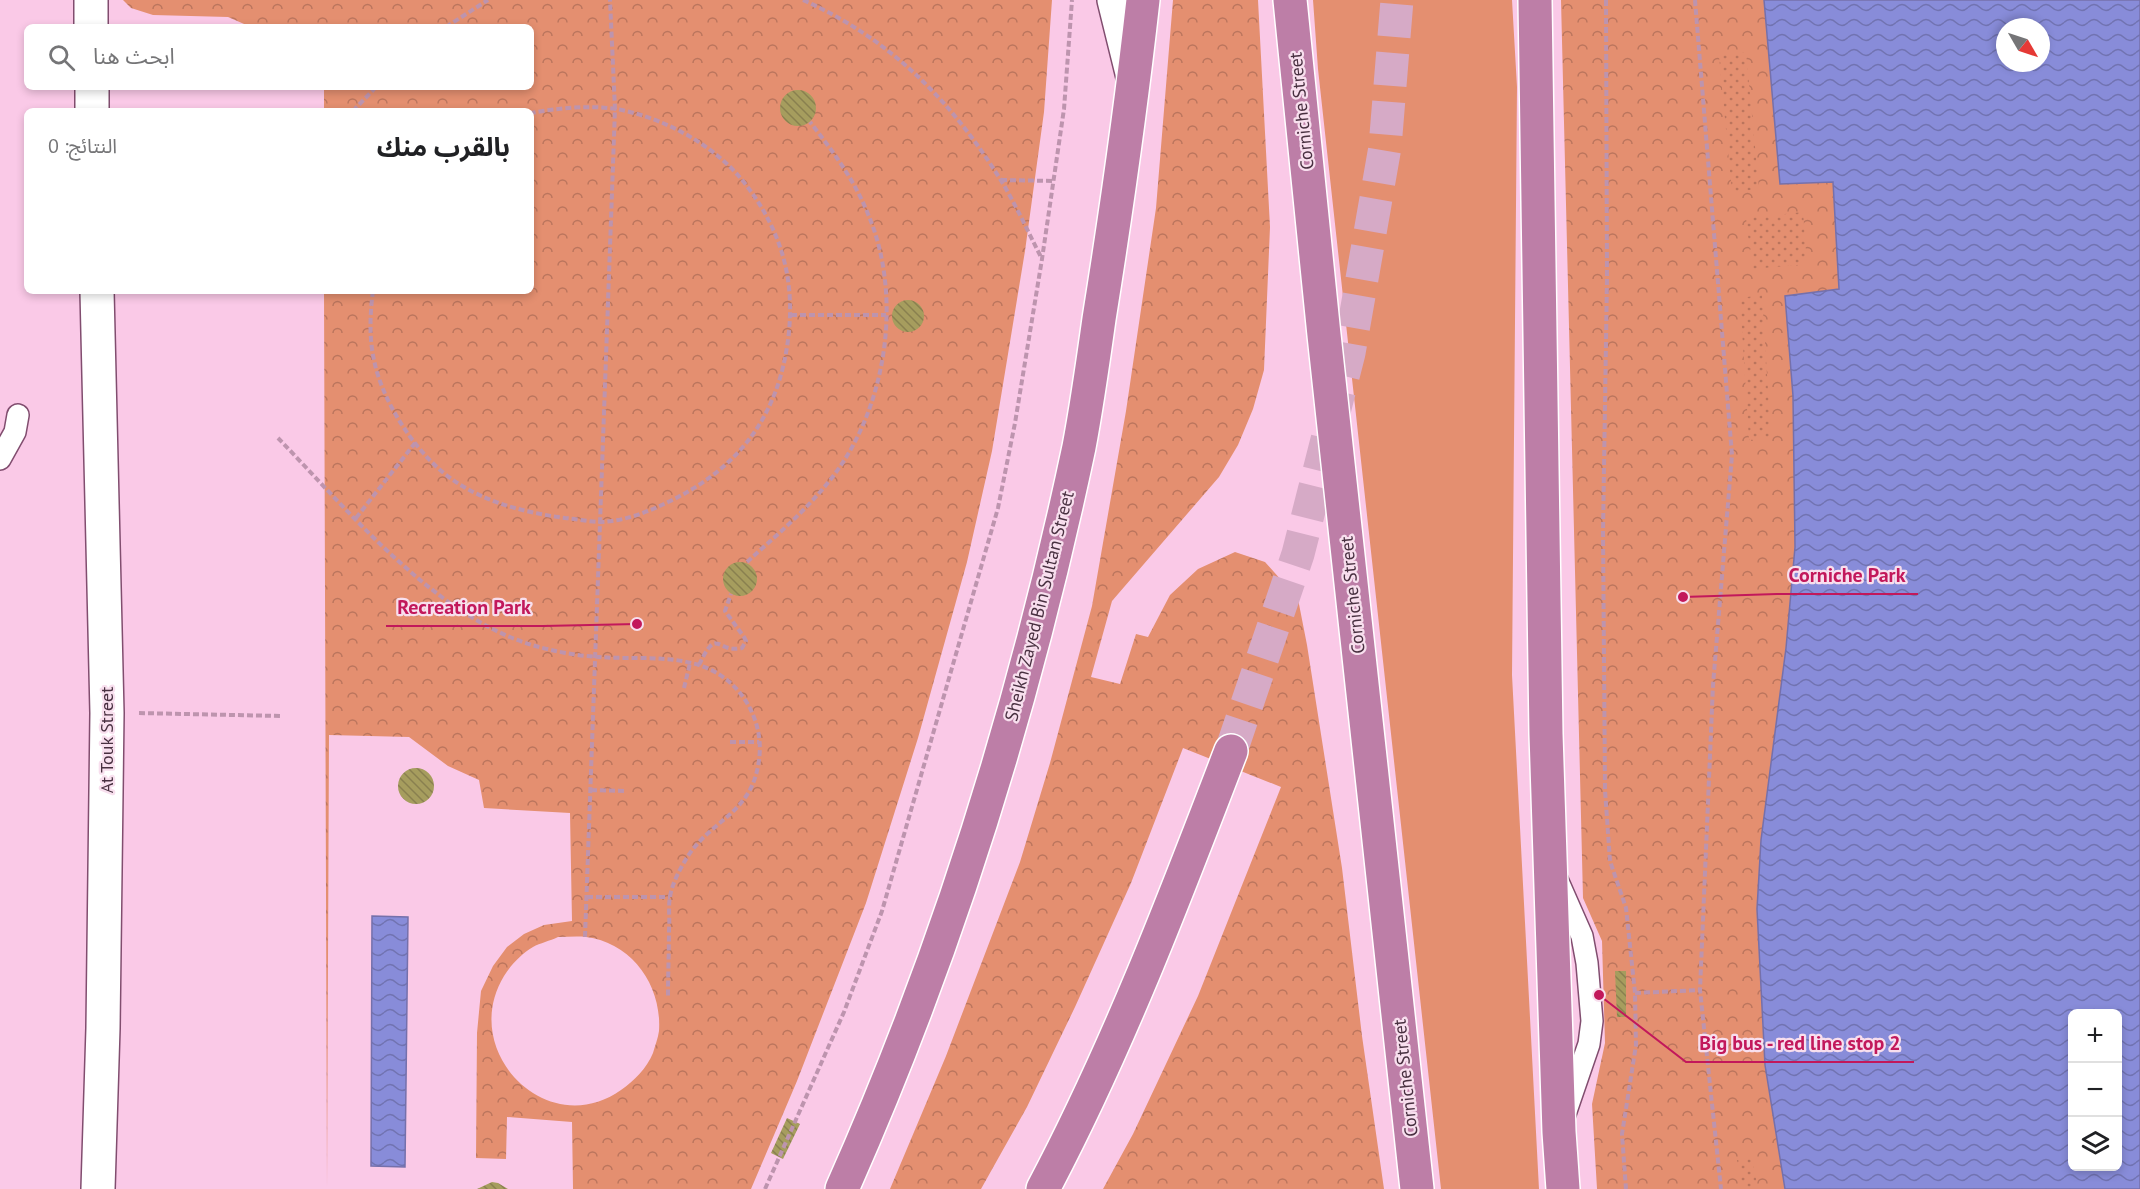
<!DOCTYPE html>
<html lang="ar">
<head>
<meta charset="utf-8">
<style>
  body { margin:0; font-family:"PT Sans","Noto Sans Arabic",sans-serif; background:#f2f2f2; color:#202124; direction:rtl }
  .controls { position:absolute; right:18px; bottom:18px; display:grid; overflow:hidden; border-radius:9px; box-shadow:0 3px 9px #0003 }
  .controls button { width:54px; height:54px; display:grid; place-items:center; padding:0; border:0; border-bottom:2px solid #e0e0e0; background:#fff; color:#202124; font:30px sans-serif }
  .compass { position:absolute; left:1996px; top:18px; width:54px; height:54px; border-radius:50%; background:#fff; box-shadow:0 3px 9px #0003; rotate:129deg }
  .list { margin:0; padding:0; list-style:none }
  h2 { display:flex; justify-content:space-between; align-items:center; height:78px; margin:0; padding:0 24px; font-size:26px }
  h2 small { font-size:20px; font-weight:400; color:#757577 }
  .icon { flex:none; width:33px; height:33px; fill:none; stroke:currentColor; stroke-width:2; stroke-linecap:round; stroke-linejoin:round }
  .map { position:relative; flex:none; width:2140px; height:1189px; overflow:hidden; direction:ltr }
  .search { position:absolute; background:#fff; box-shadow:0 3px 9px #0003; left:24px; top:24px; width:510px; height:66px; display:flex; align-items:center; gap:15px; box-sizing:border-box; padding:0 21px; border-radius:9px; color:#757577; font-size:22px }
  .panel { position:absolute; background:#fff; box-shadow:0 3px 9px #0003; left:24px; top:108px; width:510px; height:186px; border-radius:9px; direction:rtl }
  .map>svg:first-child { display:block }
  .grass { fill:#e48f70 }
  .park { fill:url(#park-crowns); fill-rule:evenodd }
  .garden { fill:url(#garden-dots) }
  .water { fill:url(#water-waves); stroke:#7570ab; stroke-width:1.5; fill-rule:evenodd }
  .building { fill:url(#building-back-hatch) }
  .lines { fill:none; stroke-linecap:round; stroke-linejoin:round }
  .highway-tunnel { stroke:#d6aac6; stroke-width:33; stroke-dasharray:33 16; stroke-linecap:butt }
  .lane-casing { stroke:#814d6f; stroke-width:24 }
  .street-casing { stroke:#814d6f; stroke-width:36 }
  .secondary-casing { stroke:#814d6f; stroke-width:36 }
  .highway-casing { stroke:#fff; stroke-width:36 }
  .path { stroke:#bd94ae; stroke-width:4; stroke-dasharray:6 3; stroke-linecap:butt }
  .lane { stroke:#fff; stroke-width:21 }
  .street { stroke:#fff; stroke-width:33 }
  .secondary { stroke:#fff; stroke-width:33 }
  .highway { stroke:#bd7ea7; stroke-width:33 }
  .labels { text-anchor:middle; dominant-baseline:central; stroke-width:4.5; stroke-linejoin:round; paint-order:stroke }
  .street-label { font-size:18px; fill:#483040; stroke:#f8dfee }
  .leader { fill:none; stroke:#c2185b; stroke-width:2 }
  .callout-dot { fill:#c2185b; stroke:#f8dfee; stroke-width:2 }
  .callout-label { font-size:20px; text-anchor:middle; font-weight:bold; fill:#c2185b; stroke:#f8dfee; stroke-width:4.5; stroke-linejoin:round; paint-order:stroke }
</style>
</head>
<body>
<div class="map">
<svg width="2140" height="1189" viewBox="0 0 2140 1189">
  <defs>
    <pattern id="park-crowns" width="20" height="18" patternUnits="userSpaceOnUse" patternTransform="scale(1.5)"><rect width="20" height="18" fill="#e48f70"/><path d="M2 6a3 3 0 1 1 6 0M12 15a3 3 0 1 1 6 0" fill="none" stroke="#bb755d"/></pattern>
    <pattern id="garden-dots" width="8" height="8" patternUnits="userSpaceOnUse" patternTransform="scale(1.5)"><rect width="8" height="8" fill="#e48f70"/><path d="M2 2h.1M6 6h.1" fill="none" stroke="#bb755d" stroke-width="1.8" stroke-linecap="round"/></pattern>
    <pattern id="water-waves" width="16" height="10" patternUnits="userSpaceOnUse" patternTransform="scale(1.5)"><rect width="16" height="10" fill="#888cd9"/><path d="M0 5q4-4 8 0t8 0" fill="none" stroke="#7173b1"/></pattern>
    <pattern id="building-back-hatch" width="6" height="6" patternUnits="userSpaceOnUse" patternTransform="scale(1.5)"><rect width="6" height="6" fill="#a69d5e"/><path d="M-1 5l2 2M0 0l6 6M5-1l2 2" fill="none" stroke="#89804f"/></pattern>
  </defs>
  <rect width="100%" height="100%" fill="#fac9e7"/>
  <path class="grass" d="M1313,0H1512L1517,87L1512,675L1539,1189H1441L1318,69Z"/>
  <path class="park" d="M123,0H1052L1044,112L1025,251L992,451L967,562L918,738L866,903L797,1081L751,1189H573L572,1122L507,1117L506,1159L476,1158L477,1033L481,991L493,966L507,947L524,934L544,925L572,921L570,813L484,808L479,780L448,766L409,737L329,735L327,1189L324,291H531V111H324V87H531V27H251L228,17L153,15L131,8ZM558,937C567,937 577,936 586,937C632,943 662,985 659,1031C658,1038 655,1046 653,1053C647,1068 634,1081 621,1090C548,1142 458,1052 504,976C511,965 521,954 533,947C540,943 550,941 558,937Z
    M1173,0H1258L1270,227L1264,370L1253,409L1238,445L1219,477L1112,601L1091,677L1120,684L1136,634L1148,637L1170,595L1198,569L1235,552L1265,562L1298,599L1307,645L1342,868L1362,1036L1384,1189H1103L1133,1134L1198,996L1281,787L1183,748L1131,883L1075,1007L1027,1107L981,1189H890L946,1056L1020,862L1050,763L1092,606L1126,411L1156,208Z
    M1561,0H1764L1780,184L1833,182L1839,290L1785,296L1793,396L1795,547L1786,648L1761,840L1757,909L1765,1065L1785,1189H1597L1592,1104L1605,1043L1602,941L1583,898Z"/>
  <path class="garden" d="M1746,52L1759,189L1732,192L1719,56Z
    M1803,212L1807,264L1752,269L1746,218Z
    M1762,295L1771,438L1749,440L1740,298Z
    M1752,1158L1758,1189H1743L1737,1160Z"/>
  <path class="water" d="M1764,0H2140V1189H1785L1765,1065L1757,909L1761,840L1786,648L1795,547L1793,396L1785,296L1839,289L1833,182L1780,184ZM2005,27H2041V63H2005ZM2072,1014H2118V1166H2072Z
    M372,916L408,917L405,1167L371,1166Z"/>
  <path class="building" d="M780 108a18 18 0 1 1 36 0a18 18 0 1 1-36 0Z
    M892 316a16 16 0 1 1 32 0a16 16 0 1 1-32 0Z
    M723 579a17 17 0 1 1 34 0a17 17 0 1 1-34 0Z
    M398 786a18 18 0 1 1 36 0a18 18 0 1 1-36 0Z
    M1615,971H1626V1017H1617Z
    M787,1118L800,1124L783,1159L771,1153Z
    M492,1182L498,1183L508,1189H477Z"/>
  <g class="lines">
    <path class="highway-tunnel" d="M1231,751L1298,554L1349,353L1385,147L1397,0"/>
    <g class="lane-casing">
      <path id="lane" d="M0,459L15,432L18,415
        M1556,877L1582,936L1587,963L1592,1021L1589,1044L1565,1114"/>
    </g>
    <g class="street-casing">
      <path id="street" d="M91,27V0
        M92,87V111
        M97,291L107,713L103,1028L98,1189"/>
    </g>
    <g class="secondary-casing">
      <path id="secondary" d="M1114,0L1133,77"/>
    </g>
    <g class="highway-casing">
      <path id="highway" d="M1290,0L1324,335L1417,1189
        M1535,0L1546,734L1559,1132L1563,1189
        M842,1189C948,951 1025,702 1079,447C1087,405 1093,362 1099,319C1116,213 1131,107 1143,0
        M1043,1189C1117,1049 1174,900 1231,751"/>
    </g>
    <path class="path" d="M803,0C886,37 946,95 995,171C1013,198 1027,230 1042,259
      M1606,0L1607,278L1603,531L1605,790L1610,861L1626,908L1635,993L1636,1045L1622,1134L1626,1189
      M1695,0L1732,455L1713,685L1700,990L1721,1189
      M446,27L488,0
      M353,111L376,87
      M1001,180L1054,181
      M373,291C370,313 369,338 374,360C383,405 420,460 459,484C491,504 528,513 565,518C577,519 590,522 602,522C624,521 648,512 668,502C738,469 778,417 788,340C796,279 781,229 743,181C713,144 662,117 616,109C588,105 559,108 531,113
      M791,315H886
      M278,438C348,510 433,615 532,645C552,651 578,656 599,657C637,660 680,653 715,672C746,689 764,725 759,760C752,814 713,818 688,856C681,867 672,883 670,897C668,907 670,919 669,929C669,951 668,974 668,997
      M356,518L415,443
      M747,562C777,535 809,508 834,475C887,405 903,296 868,214C855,181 832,150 810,122
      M699,665C718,625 716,654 742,648L746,641L744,637L725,611L731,594
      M684,688L690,663
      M139,713L280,716
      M730,742H759
      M591,790L625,791
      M587,897H670
      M585,937L615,109L610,0
      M1635,993L1700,990
      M765,1189L844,1012L882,911L998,508L1015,423L1042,259L1064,109L1072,0"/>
    <use href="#lane" class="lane"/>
    <use href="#street" class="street"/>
    <use href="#secondary" class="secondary"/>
    <use href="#highway" class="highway"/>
  </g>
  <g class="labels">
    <g class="street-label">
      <text transform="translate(1301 111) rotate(-96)">Corniche Street</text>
      <text transform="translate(1352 595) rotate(-96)">Corniche Street</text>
      <text transform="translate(1039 606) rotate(-76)">Sheikh Zayed Bin Sultan Street</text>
      <text transform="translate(106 740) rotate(-90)">At Touk Street</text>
      <text transform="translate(1405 1078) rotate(-96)">Corniche Street</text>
    </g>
  </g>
  <path class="leader" d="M1683 597L1777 594H1918M637 624L543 626H386M1599 995L1686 1062H1914"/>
  <g class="callout-dot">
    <circle cx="1683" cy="597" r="6"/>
    <circle cx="637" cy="624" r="6"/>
    <circle cx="1599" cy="995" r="6"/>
  </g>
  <g class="callout-label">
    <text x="1847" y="582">Corniche Park</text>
    <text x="464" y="614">Recreation Park</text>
    <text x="1800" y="1050">Big bus - red line stop 2</text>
  </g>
</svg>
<div class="controls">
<button>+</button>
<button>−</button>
<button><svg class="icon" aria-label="layers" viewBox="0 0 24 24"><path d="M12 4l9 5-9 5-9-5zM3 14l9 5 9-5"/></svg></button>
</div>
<svg class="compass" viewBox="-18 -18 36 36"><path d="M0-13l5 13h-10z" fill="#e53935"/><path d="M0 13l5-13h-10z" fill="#757577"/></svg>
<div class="search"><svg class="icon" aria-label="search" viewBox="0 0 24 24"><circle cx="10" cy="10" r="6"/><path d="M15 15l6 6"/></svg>ابحث هنا</div>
<section class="panel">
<h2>بالقرب منك<small>النتائج: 0</small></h2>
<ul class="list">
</ul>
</section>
</div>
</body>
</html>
